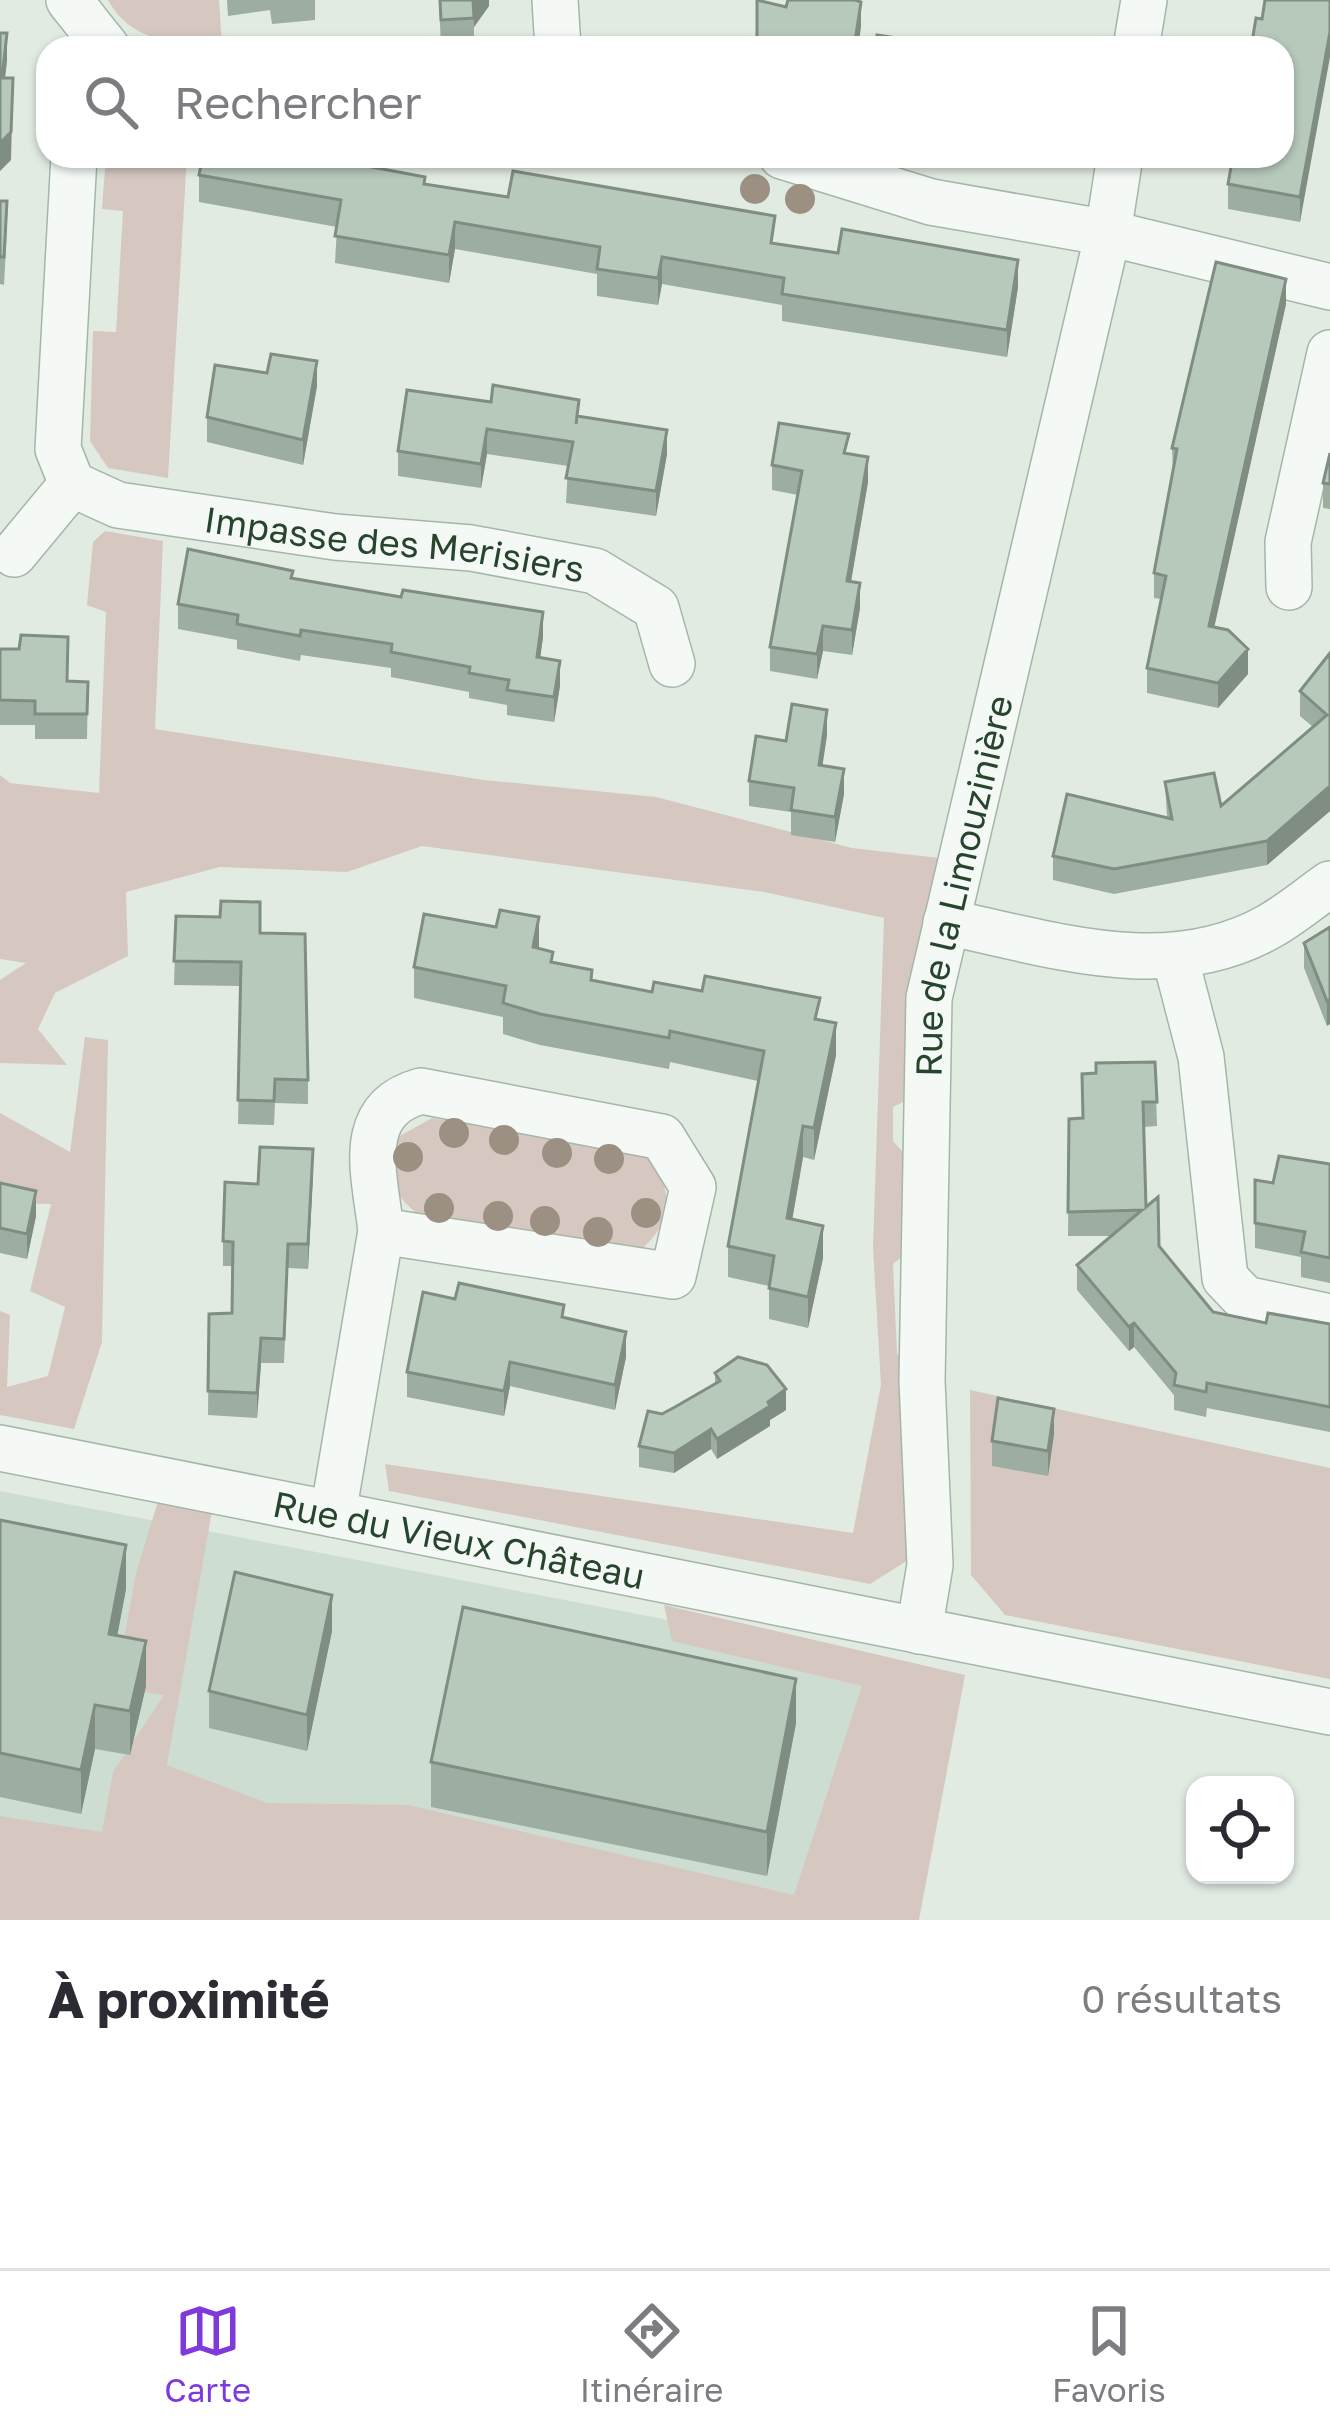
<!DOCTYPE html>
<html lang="fr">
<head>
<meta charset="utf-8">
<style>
  body { margin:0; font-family:"Golos Text",sans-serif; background:#f7f7f7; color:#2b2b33 }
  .controls { position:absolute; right:36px; bottom:36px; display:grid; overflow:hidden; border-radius:24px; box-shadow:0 3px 9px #0004 }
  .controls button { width:108px; height:108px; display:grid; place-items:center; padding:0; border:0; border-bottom:3px solid #e1e1e2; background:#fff; color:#2b2b33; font:60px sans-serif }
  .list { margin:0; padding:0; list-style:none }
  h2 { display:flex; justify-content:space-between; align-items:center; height:156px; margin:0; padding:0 48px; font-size:51px }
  h2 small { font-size:39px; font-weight:400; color:#7c7c81 }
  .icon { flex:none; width:66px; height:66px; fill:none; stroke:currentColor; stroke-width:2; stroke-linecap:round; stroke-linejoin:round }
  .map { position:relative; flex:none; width:1330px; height:1920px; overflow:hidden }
  .search { position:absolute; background:#fff; box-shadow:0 3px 9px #0004; left:36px; right:36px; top:36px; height:132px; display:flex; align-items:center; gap:30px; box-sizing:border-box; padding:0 42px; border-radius:36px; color:#7c7c81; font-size:45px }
  .sheet { height:348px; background:#fff }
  nav { display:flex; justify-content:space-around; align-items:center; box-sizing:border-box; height:168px; border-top:3px solid #e1e1e2; background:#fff; font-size:33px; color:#7c7c81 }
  nav a { display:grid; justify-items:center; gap:6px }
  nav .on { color:#7f3adb }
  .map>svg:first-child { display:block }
  .built { fill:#ceddd1 }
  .green { fill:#d6c8c1 }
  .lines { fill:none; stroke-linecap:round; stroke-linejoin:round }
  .street-casing { stroke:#a5b6a8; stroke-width:48 }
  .street { stroke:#f4f9f5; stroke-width:45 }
  .tree { fill:#9b9082 }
  .wall { fill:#9dada1 }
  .shaded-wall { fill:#808d83 }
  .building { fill:#b7c9bb; stroke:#808d83; stroke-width:3 }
  .labels { text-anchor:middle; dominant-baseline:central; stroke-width:9; stroke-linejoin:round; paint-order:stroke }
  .street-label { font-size:36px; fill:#27442d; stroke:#f0f8f2 }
</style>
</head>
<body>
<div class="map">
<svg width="1330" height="1920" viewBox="0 0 1330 1920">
  <rect width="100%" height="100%" fill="#e1ebe2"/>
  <path class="built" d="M0,1491L886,1662L840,1920H0Z"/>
  <path class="green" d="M108,0H219L222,46C177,43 132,44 108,0Z
    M106,156H187L168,478L108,468L90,441L93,331L116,332L123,211L102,209Z
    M105,531L163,541L155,729L484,780L656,797L852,848L939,858L915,1096L893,1107V1141L911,1161L908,1252L893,1264L897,1353L906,1368L913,1557L870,1584L389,1491L385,1464L853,1533L881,1385L873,1248L884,918L764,892L422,846L347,872L220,867L126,892L128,956L55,993L38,1029L67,1065L0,1063V980L26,963L0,959V775L10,783L99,793L106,612L87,605L93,542Z
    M85,1037L108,1040L102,1342L74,1429L0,1415V1311L10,1315L7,1387L48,1376L65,1307L30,1291L51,1204L0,1203V1113L70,1152Z
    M432,1118L651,1156C673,1198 675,1219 638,1253L428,1221C392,1197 386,1179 398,1137Z
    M970,1390L1330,1468V1679L1005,1615L971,1575Z
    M159,1498L212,1511L167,1765L267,1803L408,1805L794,1895L862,1686L672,1641L664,1605L965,1675L919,1920H0V1816L102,1832L113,1772L164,1695L115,1688L136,1573Z"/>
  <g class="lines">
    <g class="street-casing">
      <g id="street">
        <path d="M69,0L107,48"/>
        <path d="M555,0L558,48"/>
        <path d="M1136,48L1144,0"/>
        <path d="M782,156L931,202L1108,233L1330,287"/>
        <path id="s1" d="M72,484L118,505L335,537L471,548L595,571L656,608L672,664"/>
        <path d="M72,484L58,449L74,156"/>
        <path d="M14,554L72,484"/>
        <path d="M1289,587L1288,542L1330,353"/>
        <path d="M946,922C1052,944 1168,984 1270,926C1291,914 1310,898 1330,884"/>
        <path d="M1175,957L1201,1057L1225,1278L1245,1299L1330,1317"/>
        <path d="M421,1091L662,1137L693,1187L673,1276L381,1231C375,1175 353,1110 421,1091Z"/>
        <path id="s2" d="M0,1448L1330,1712"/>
        <path d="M333,1514L381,1231"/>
        <path id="s3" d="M919,1631L930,1565L922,1381L929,998L1108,233L1120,156"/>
      </g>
    </g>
    <use href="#street" class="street"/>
  </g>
  <g class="tree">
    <circle cx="755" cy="189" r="15"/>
    <circle cx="800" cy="199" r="15"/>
    <circle cx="454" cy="1133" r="15"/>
    <circle cx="504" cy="1140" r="15"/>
    <circle cx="557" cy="1153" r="15"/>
    <circle cx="408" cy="1157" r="15"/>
    <circle cx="609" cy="1159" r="15"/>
    <circle cx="439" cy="1208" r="15"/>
    <circle cx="646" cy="1213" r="15"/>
    <circle cx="498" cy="1216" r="15"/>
    <circle cx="545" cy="1221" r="15"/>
    <circle cx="598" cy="1232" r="15"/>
  </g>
  <path class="wall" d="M227,0H315V20L272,24L270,10L228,16Z
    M439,0H489V6L474,27V48H441Z
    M1330,0L1300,222L1228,209V184L1262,19Z
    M331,156V159L425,185L775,244L1018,287L1007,357L782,321V305L662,284L658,305L597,296V274L455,249L449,283L335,263L337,227L199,202V175Z
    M0,201L7,229L4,285L0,284Z
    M1286,304L1214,627L1248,674L1218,708L1147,693V668L1161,599L1154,598V573L1173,473L1172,448Z
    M317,386L303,465L207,442V417Z
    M407,390L579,417L667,454L656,516L566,503L568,466L487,454L481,488L398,476V451Z
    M849,453L868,482L851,581L860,608L852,655L823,651L817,679L770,671V647L798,495L772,490V465Z
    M1330,453V509L1323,508V483Z
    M293,579L543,637L540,658L560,686L554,722L507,715V705L469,698V692L391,677V668L301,655L300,661L237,649V640L178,629V604Z
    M0,649L67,681L88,682L87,739H35V725H0Z
    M1330,653V811L1267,865L1114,894L1053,880V856L1167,817L1165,782L1221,806L1313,727L1300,716V691Z
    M827,735L822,765L844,794L835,842L791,835V812L749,806V781L786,741Z
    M176,916L260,933L308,1080V1104L275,1103L274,1125L238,1124L241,986L174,985Z
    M1330,927L1327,1026L1304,968V943Z
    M539,949L553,963L592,981L820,1020L836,1055L814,1160L803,1157L792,1220L823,1258L808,1328L769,1319V1286L728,1277V1246L758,1081L670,1062L669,1069L540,1045L503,1034V1017L414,998V967Z
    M1155,1062L1157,1126L1144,1127L1146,1207L1159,1246L1213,1312L1266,1323L1330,1324V1432L1207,1408L1206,1417L1174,1410V1395L1134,1347L1129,1351L1077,1290V1265L1112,1236H1068L1069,1119L1082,1118L1096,1073Z
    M1330,1164V1283L1301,1277V1257L1255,1248V1180L1273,1183Z
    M313,1173L308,1269L288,1268L284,1363H261L257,1418L208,1415L209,1314L232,1313V1266H223V1241L258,1184Z
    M0,1183L36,1216L27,1259L0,1253Z
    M564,1318L626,1357L615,1410L510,1386L504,1416L407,1397V1372Z
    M715,1373L786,1410L770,1420V1426L717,1459L711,1449L674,1473L639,1467V1446L662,1414L715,1383Z
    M1054,1434L1048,1476L992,1466V1441Z
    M0,1520L126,1589L117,1636L146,1686L130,1755L95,1749L81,1814L0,1797Z
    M332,1631L307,1751L209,1728V1691Z
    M796,1723L767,1876L431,1807V1762Z"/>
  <path class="shaded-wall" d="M473,0H489V6L474,27Z
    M861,2V27L858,48H854Z
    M1330,32V57L1300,222V197Z
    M7,33V61L2,106V78Z
    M13,78L11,160L0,171V143Z
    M455,222V249L449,283V255Z
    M662,257V284L658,305V278Z
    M1018,260V287L1007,357V330Z
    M1286,279V304L1209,651V626Z
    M317,361V386L303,465V440Z
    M487,429V454L481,488V464Z
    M667,430V454L656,516V491Z
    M868,457V482L847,605V581Z
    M860,583V608L852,655V630Z
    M543,612V637L537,682V657Z
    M823,626V651L817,679V654Z
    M1248,649V674L1218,708V683Z
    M560,661V686L554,722V697Z
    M827,710V735L819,789V765Z
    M844,769V794L835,842V817Z
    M1330,786V811L1267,865V841Z
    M539,917V948L533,947Z
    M1330,999V1024L1327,1026V1001Z
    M836,1023V1055L814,1160V1128Z
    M803,1126V1157L787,1250V1218Z
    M313,1149V1173L308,1269V1244Z
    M36,1191V1216L27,1259V1234Z
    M823,1226V1258L808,1328V1297Z
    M1134,1323V1347L1129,1351V1327Z
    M626,1332V1357L615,1410V1385Z
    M261,1338V1363L257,1418V1393Z
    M510,1362V1386L504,1416V1391Z
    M786,1389V1410L770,1420V1426L717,1459V1439Z
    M1054,1409V1434L1048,1476V1451Z
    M711,1429V1449L674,1473V1453Z
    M126,1545V1589L109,1679V1634Z
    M332,1595V1631L307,1751V1715Z
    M146,1641V1686L130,1755V1711Z
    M796,1679V1723L767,1876V1832Z
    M95,1705V1749L81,1814V1770Z"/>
  <path class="building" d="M440,0H473L474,18L441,20Z
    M757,0L786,7L788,0H855L861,2L854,48H771L757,45Z
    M1265,0H1330V32L1300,197L1228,184L1233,156H1282V48H1251L1256,18L1262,19Z
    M0,33H7L2,78H13L11,132L0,143Z
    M877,35L938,44L937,48H875Z
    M203,156H329V159L425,177L424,184L508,197L513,171L775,216L771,243L838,253L842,229L1018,260L1007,330L782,294L784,278L662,257L658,278L597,269L600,247L455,222L449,255L335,236L341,200L199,175Z
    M0,201H7L4,257H0Z
    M1216,262L1286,279L1209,626L1228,630L1248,649L1218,683L1147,668L1166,576L1154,573L1177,449L1172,448Z
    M271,354L317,361L303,440L207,417L215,365L267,373Z
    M493,385L579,400L576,424L577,416L667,430L656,491L566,478L573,442L487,429L481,464L398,451L407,390L491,402Z
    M779,423L849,434L844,453L868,457L847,581L860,583L852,630L823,626L817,654L770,647L802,471L772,465Z
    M1330,453V484L1323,483Z
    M188,549L293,571L291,578L401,597L403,590L543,612L537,657L560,661L554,697L507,690L509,680L469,673L470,667L391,652L392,644L301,630L300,636L237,624L238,615L178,604Z
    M21,635L68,637L67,681L88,682L87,714H35V701L0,700V649H19Z
    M1330,653V786L1267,841L1114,869L1053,856L1067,794L1172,819L1165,782L1214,773L1221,806L1327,715L1300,691Z
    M792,704L827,710L819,765L844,769L835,817L791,810L794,788L749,781L756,736L786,741Z
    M221,901L260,902V933L305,934L308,1080L275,1079L274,1101L238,1100L241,962L174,961L176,916L220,917Z
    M500,910L539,917L533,947L553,952L551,962L592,970L591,980L652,992L654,982L702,991L705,976L820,998L815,1019L836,1023L814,1128L803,1126L787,1218L823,1226L808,1297L769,1288L774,1256L728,1246L764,1051L670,1031L669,1038L540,1014L503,1003L506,986L414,967L424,914L496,927Z
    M1330,927V999L1327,1001L1304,943Z
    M1155,1062L1157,1102H1143L1146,1207L1158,1197L1159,1246L1213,1312L1266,1323L1268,1313L1330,1324V1407L1207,1383L1206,1392L1174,1385L1176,1373L1134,1323L1129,1327L1077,1265L1142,1210L1068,1212L1069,1119L1083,1118L1082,1074L1096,1073V1063Z
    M260,1147L313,1149L308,1244H288L284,1339L261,1338L257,1393L208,1391L209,1314L232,1313L233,1242L223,1241L225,1182L258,1184Z
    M1279,1156L1330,1164V1258L1301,1252L1305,1232L1255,1223V1180L1273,1183Z
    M0,1183L36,1191L27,1234L0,1228Z
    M459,1283L564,1305L562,1317L626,1332L615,1385L510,1362L504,1391L407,1372L423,1292L455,1299Z
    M738,1357L767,1365L786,1389L768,1402L770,1406L717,1439L711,1429L674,1453L639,1446L648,1411L662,1414L675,1407L720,1381L715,1373Z
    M998,1398L1054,1409L1048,1451L992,1441Z
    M0,1520L126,1545L109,1634L146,1641L130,1711L95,1705L81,1770L0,1753Z
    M235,1572L332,1595L307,1715L209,1691Z
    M463,1607L796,1679L767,1832L431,1762Z"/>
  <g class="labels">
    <g class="street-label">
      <text stroke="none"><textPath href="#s1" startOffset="330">Impasse des Merisiers</textPath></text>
      <text stroke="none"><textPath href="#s3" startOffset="750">Rue de la Limouzinière</textPath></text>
      <text stroke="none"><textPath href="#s2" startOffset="468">Rue du Vieux Château</textPath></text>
    </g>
  </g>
</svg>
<div class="controls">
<button><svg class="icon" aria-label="locate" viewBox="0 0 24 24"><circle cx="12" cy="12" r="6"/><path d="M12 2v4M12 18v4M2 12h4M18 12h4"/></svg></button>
</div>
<div class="search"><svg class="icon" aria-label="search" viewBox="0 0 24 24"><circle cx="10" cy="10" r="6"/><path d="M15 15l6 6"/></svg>Rechercher</div>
</div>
<section class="sheet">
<h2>À proximité<small>0 résultats</small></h2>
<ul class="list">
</ul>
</section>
<nav>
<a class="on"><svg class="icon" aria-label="map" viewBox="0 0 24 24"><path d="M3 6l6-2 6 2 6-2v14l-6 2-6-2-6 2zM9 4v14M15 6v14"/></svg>Carte</a>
<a><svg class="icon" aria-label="directions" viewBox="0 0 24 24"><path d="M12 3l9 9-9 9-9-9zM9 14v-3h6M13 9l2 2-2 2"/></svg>Itinéraire</a>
<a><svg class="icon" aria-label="saved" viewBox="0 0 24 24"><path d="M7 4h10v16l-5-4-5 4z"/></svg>Favoris</a>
</nav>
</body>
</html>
